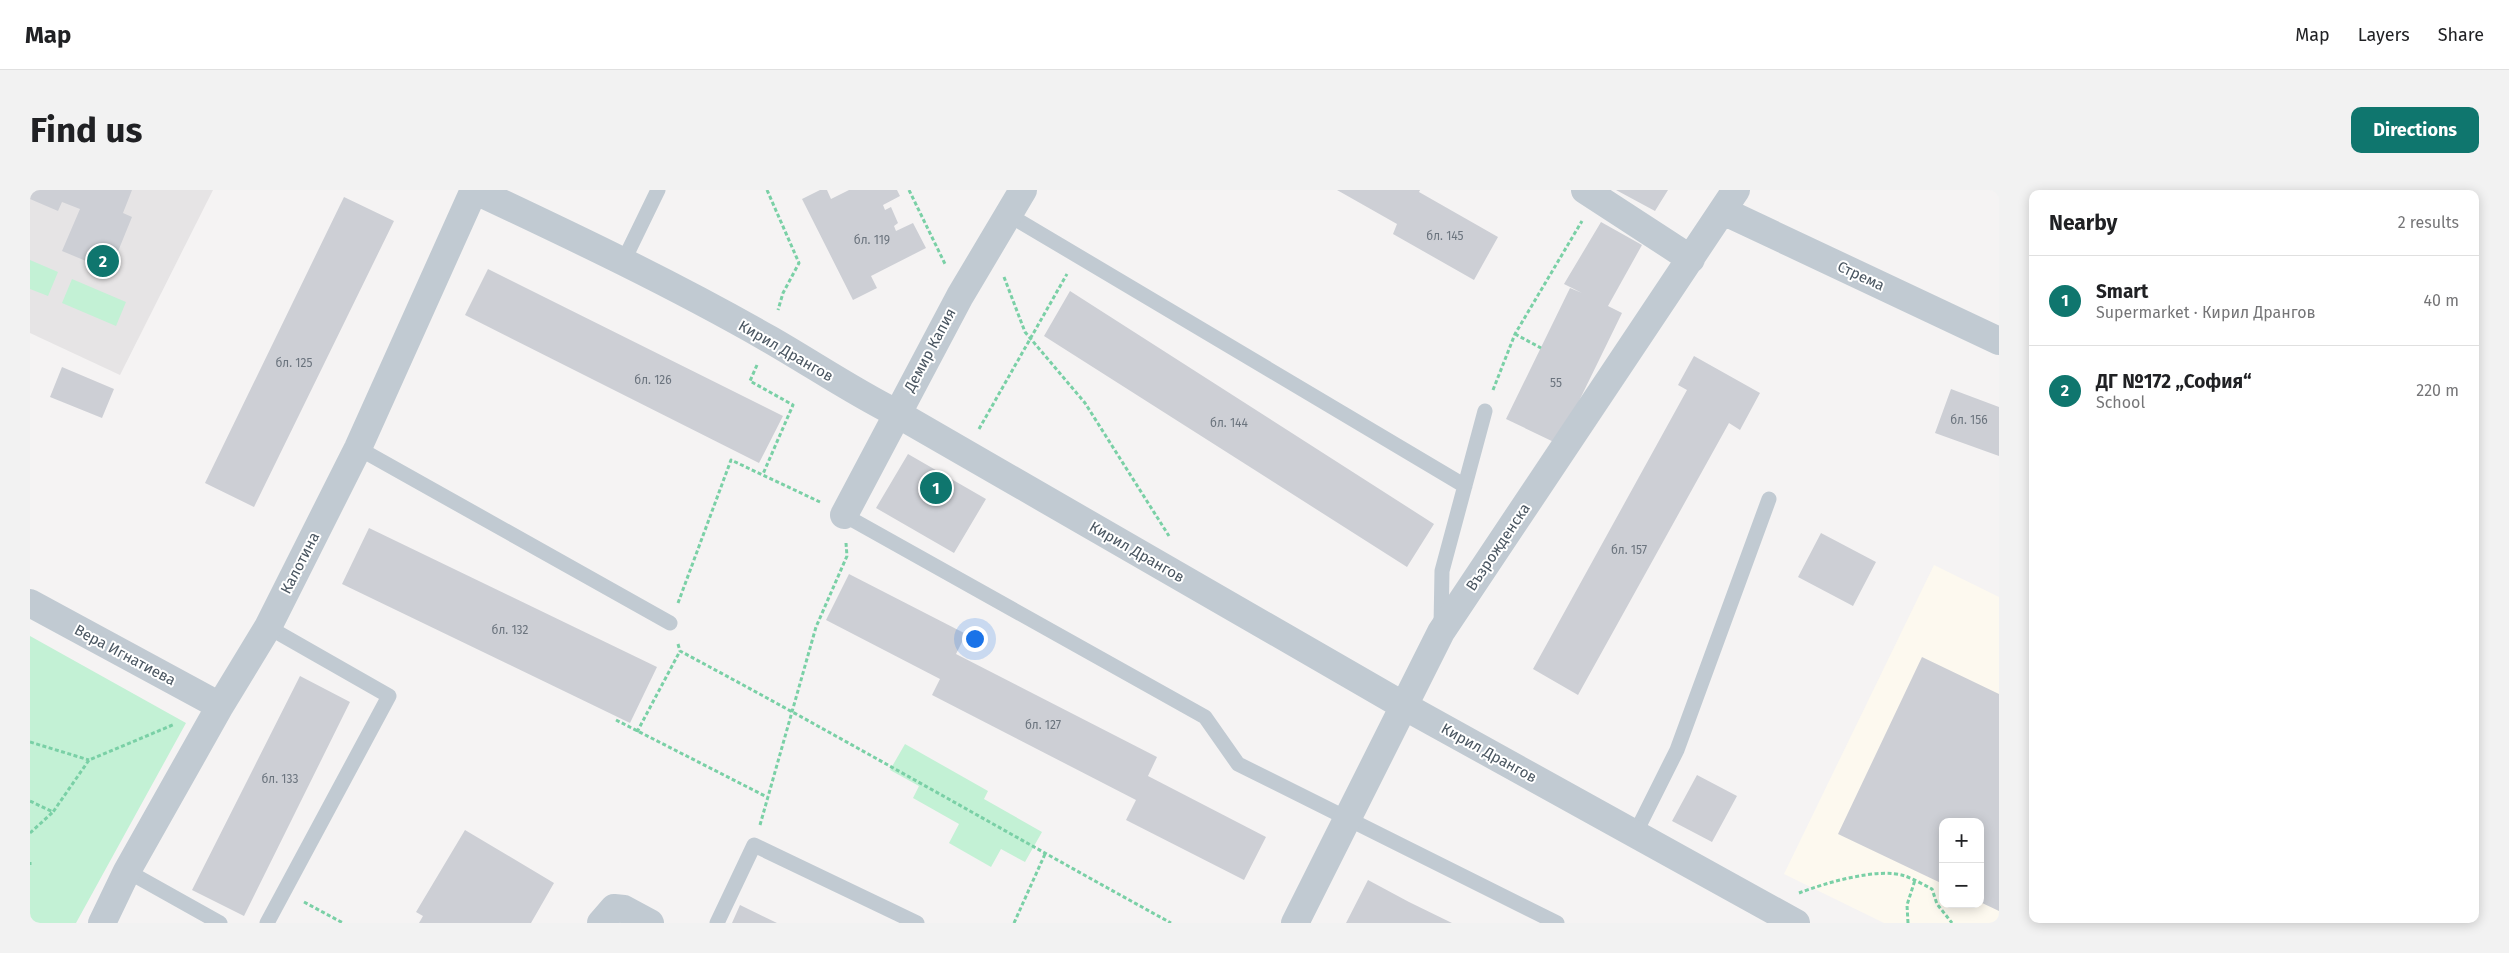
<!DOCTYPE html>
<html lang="en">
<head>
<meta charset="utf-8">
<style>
  body { margin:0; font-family:"Fira Sans",sans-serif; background:#f2f2f2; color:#202124 }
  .controls { position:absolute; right:15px; bottom:15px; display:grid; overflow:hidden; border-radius:10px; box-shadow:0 2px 12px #0003 }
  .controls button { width:45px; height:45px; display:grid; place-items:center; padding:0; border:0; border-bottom:1px solid #e0e0e0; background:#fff; color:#202124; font:25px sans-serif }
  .you { position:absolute; left:944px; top:448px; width:18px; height:18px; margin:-12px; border:4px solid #fff; border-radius:50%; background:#1a73e8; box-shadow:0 0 0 8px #1a73e833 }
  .badge { display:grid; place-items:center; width:32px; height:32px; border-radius:50%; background:#0f766e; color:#fff; font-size:16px; font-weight:700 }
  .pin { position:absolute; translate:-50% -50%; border:2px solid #fff; box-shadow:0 1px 5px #0006 }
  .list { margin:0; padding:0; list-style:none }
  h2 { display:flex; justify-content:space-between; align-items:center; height:65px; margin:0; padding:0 20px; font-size:21px }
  h2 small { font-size:16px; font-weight:400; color:#757577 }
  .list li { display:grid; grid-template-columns:32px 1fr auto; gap:15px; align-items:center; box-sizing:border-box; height:90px; padding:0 20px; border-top:1px solid #e0e0e0 }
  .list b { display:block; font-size:19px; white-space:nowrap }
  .list p { margin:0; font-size:16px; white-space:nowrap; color:#757577 }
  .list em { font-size:16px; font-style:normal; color:#757577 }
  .map { position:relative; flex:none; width:1969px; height:733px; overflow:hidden; border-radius:10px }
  header { display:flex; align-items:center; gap:30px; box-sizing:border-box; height:70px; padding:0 25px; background:#fff; border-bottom:1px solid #e0e0e0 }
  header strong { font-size:24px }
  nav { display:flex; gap:28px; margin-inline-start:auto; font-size:18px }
  .intro { display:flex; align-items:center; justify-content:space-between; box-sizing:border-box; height:120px; padding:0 30px }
  h1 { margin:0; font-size:35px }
  .button { padding:12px 22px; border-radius:10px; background:#0f766e; color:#fff; font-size:18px; font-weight:700 }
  main { display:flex; gap:30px; padding:0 30px }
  aside { flex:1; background:#fff; border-radius:10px; box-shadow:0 2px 12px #0003 }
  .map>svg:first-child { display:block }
  .commercial { fill:#fdf9ef; fill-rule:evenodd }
  .education { fill:#e6e4e5 }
  .green { fill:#c3f1d5 }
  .building { fill:#cdcfd5 }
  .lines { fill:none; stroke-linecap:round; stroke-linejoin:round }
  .path { stroke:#7ad0a6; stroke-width:3; stroke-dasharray:4 2.5; stroke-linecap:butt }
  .lane { stroke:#c1cad2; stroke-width:15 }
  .street { stroke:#c1cad2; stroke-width:28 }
  .labels { text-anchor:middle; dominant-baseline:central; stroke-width:4; stroke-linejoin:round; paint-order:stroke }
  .number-label { font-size:12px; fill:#6b747e }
  .street-label { font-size:15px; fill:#4a5661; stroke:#fff }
</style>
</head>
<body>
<header>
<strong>Map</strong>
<nav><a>Map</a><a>Layers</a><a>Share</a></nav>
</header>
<div class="intro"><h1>Find us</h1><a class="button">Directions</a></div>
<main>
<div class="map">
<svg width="1969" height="733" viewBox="0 0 1969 733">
  <rect width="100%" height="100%" fill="#f5f3f3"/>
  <path class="commercial" d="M1904,375L1969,407V733H1854L1754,684ZM1913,632H1950V714H1913Z"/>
  <path class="education" d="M0,0H183L90,185L0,143Z"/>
  <path class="green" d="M0,70L28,82L18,106L0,99Z
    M42,89L96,112L86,136L32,113Z
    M0,446L156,533L46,733H0Z
    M875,554L958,601L954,609L1012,642L995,672L971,659L961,677L919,653L929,634L883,608L889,596L860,580Z"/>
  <path class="building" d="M0,0H102L93,23L102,27L80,81L32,61L50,19L32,12L28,21L0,9Z
    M790,0H797L801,9L819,0H867L870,6L853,15L855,20L861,17L868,33L864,36L866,41L883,33L896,58L841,86L847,98L823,110L772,9Z
    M1307,0H1390L1389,2L1468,47L1444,90L1363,44L1367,34Z
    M1586,0H1638L1625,21Z
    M314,7L364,31L224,317L175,293Z
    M1571,32L1612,55L1578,116L1592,123L1528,254L1476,229L1540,98L1552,103L1534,94Z
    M458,79L753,226L729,273L435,125Z
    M1040,101L1404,334L1377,377L1014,146Z
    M1664,166L1730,203L1710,240L1699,233L1548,505L1503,479L1657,200L1648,195Z
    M32,177L84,199L72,228L20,207Z
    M1921,199L1969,217V266L1905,243Z
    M878,264L956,309L924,363L846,318Z
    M339,338L627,477L600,533L312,394Z
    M1791,343L1846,372L1823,416L1768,387Z
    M819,384L936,444L926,464L1127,567L1118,586L1236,647L1214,690L1096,630L1106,610L902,505L910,489L796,430Z
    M1892,467L1969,504V721L1950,712V632H1913V694L1808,644Z
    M270,486L320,512L214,726L162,700Z
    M1667,585L1707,606L1682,652L1642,631Z
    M435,640L524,693L501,733H389L393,726L386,722Z
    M1338,690L1379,712L1422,733H1316Z
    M710,715L747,733H702Z"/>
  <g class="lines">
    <path class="path" d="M737,0L769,73L753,103L748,120
      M879,0L916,76
      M974,87L995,142L1055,213L1139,346
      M1485,144L1511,158
      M727,175L720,191L763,215L733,284
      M1463,200L1485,144L1552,31
      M949,239L1037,84
      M648,413L701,270L790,312
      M648,454L650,461C815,549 977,643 1141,733
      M586,530L737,607
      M607,542L650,461
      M0,552L59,570
      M0,611L23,622L59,570L145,534
      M730,635L786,437L817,366L816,353
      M0,643L23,622
      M0,672V675
      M1769,703C1795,693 1848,677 1875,686C1884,689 1894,695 1902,699L1907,714L1922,733
      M274,712L313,733
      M984,733L1015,664
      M1878,733L1877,715L1885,690"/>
    <path class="lane" d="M979,25L1435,296
      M594,70L628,0
      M328,258L640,433
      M814,325L1175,527L1208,574L1527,733
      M1411,436L1412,381L1455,221
      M1605,644L1647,560L1739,309
      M97,681L190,733
      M237,733L359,506L238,437
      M687,733L724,655L887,733"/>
    <path class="street" d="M444,0C544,47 643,94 739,149C781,173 822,201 866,223L1374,516L1766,733
      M1555,0L1661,69
      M1693,21L1969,151
      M814,325L930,106L993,0
      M0,413L190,516
      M72,733L97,681L190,516L238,437L328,258L444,0
      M571,733L584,718L594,719L620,733
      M1265,733L1411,442L1706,0"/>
  </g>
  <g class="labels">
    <g class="number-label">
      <text x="1415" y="46">бл. 145</text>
      <text x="842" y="50">бл. 119</text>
      <text x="264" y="173">бл. 125</text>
      <text x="623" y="190">бл. 126</text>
      <text x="1526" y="193">55</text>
      <text x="1939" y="230">бл. 156</text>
      <text x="1199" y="233">бл. 144</text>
      <text x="1599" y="360">бл. 157</text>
      <text x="480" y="440">бл. 132</text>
      <text x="1013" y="535">бл. 127</text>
      <text x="250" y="589">бл. 133</text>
    </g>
    <g class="street-label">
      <text transform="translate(1831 86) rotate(25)">Стрема</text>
      <text transform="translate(900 160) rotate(-62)">Демир Капия</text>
      <text transform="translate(756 161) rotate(30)">Кирил Дрангов</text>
      <text transform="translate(1468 357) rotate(-56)">Възрожденска</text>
      <text transform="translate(1107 362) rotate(30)">Кирил Дрангов</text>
      <text transform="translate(270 373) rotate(-63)">Калотина</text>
      <text transform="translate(95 465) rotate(28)">Вера Игнатиева</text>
      <text transform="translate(1459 563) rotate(29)">Кирил Дрангов</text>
    </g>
  </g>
</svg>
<div class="controls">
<button>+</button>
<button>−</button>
</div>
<div class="you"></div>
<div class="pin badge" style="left:906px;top:298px">1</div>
<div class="pin badge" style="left:73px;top:71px">2</div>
</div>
<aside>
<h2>Nearby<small>2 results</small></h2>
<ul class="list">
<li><span class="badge">1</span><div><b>Smart</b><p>Supermarket · Кирил Дрангов</p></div><em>40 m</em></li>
<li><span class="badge">2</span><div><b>ДГ №172 „София“</b><p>School</p></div><em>220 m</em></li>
</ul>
</aside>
</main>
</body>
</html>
